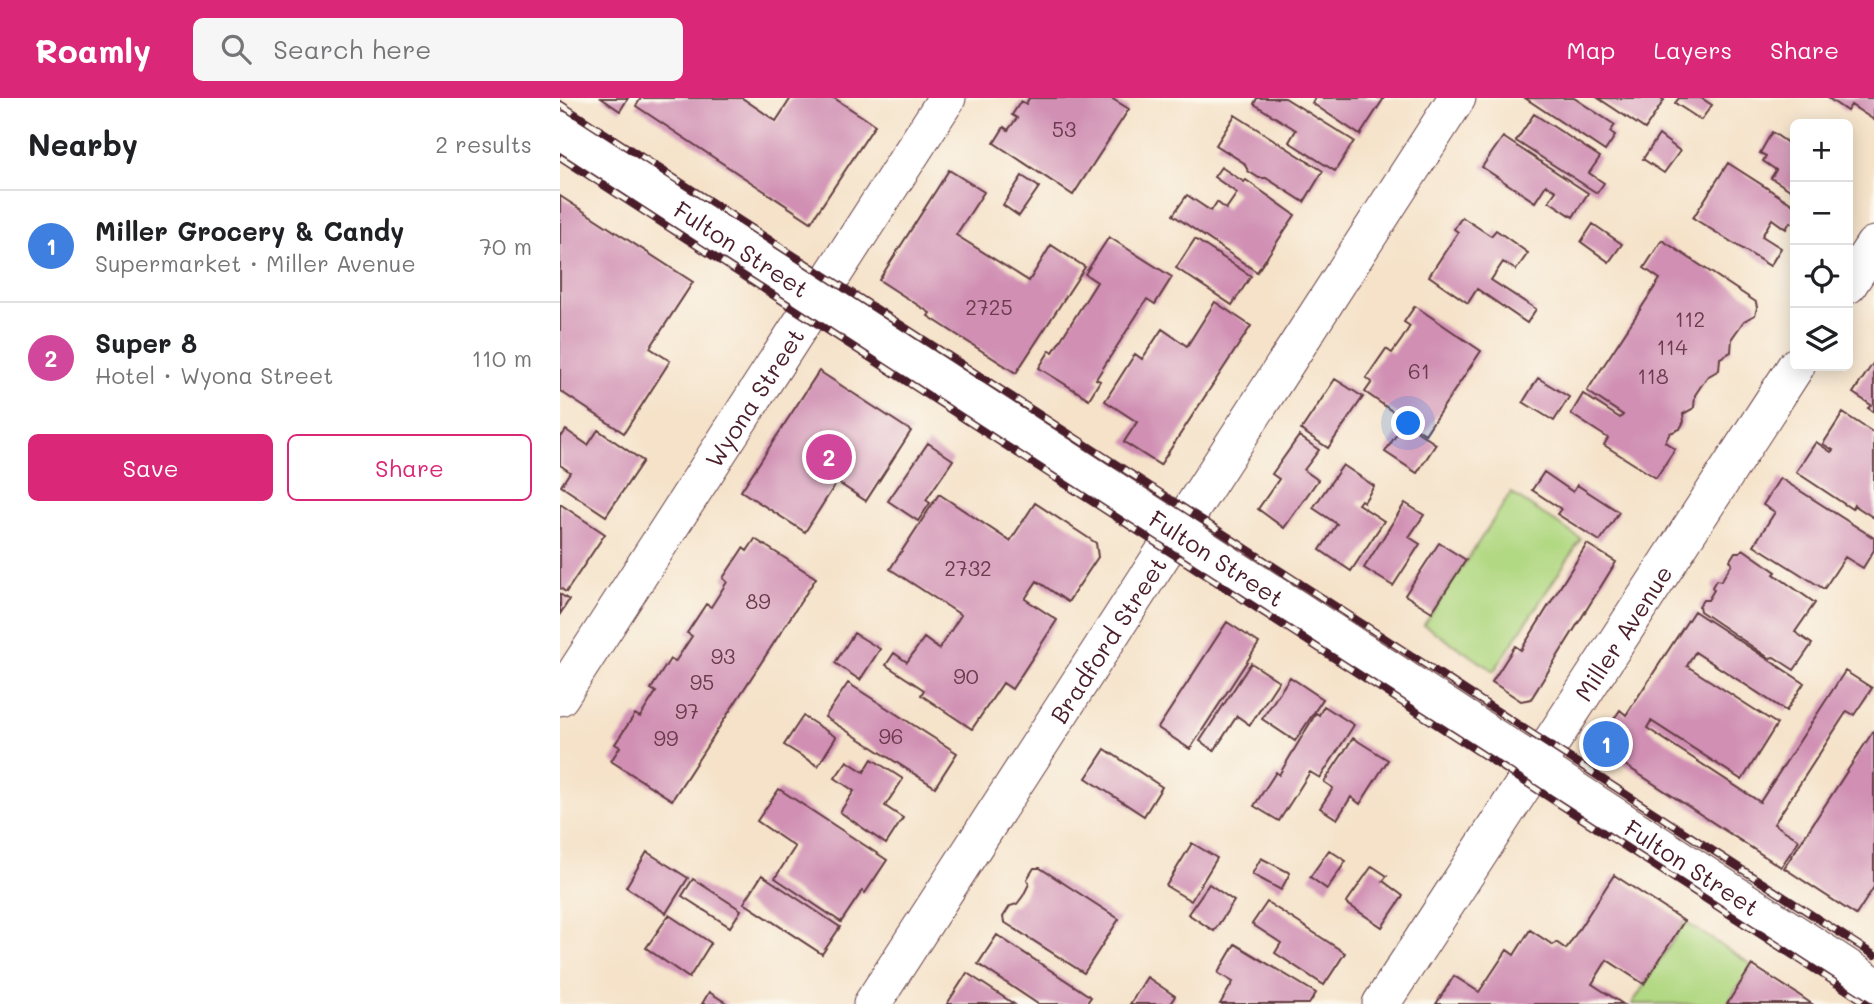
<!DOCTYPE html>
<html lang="en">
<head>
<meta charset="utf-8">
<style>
  body { margin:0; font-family:Mali,sans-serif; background:#f6f6f6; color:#202124 }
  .controls { position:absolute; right:21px; top:21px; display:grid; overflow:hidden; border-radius:10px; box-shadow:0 4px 18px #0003 }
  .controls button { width:63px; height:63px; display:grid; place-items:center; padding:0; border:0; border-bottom:2px solid #e0e0e0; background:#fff; color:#202124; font:35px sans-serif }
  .you { position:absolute; left:849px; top:326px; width:24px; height:24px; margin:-18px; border:5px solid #fff; border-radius:50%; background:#1a73e8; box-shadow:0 0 0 10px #1a73e833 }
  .badge { display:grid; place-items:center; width:46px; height:46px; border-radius:50%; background:#db2777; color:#fff; font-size:23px; font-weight:700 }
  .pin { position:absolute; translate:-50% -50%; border:4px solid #fff; box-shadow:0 2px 7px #0006 }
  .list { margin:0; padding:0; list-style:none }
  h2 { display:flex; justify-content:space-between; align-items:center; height:91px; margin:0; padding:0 28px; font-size:30px }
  h2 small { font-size:23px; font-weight:400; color:#757577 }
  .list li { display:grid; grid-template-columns:46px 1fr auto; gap:21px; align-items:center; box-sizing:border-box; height:112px; padding:0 28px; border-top:2px solid #e0e0e0 }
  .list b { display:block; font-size:26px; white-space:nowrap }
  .list p { margin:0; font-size:23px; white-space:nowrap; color:#757577 }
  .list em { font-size:23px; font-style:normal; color:#757577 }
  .actions { display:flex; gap:14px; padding:21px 28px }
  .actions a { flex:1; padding:16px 0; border:2px solid #db2777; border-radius:10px; text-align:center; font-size:24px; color:#db2777 }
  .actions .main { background:#db2777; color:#fff }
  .icon { flex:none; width:38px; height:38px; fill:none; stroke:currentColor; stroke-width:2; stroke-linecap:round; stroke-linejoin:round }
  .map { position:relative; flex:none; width:1314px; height:906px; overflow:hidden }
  header { display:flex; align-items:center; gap:42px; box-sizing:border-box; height:98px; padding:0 35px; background:#db2777; color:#fff }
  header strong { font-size:33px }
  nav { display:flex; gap:38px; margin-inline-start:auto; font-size:24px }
  .search { width:490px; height:63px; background:#f6f6f6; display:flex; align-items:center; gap:18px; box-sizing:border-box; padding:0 24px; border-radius:10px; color:#757577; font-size:26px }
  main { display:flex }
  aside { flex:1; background:#fff }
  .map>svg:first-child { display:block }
  .green { fill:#b1d882; stroke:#7e7c56; stroke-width:2 }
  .building { fill:#d08fb3 }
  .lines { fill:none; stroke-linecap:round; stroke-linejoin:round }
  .minor-casing { stroke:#643c43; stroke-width:39 }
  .minor { stroke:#fff; stroke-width:37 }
  .rail-casing { stroke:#4a1f2b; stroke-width:8 }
  .rail { stroke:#fbf7ec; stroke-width:5; stroke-dasharray:16; stroke-linecap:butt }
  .labels { text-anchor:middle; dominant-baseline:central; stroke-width:6; stroke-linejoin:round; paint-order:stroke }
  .number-label { font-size:21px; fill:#6c3b4d }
  .street-label { font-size:24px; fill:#4a1f2b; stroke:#fbf7ec }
</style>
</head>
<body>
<header>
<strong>Roamly</strong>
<div class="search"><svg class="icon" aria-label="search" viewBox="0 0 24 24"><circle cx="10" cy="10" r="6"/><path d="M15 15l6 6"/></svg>Search here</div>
<nav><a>Map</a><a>Layers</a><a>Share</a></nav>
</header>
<main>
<aside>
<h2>Nearby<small>2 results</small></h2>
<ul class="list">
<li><span class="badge" style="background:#3f7fe0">1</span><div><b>Miller Grocery &amp; Candy</b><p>Supermarket · Miller Avenue</p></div><em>70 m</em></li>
<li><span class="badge" style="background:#d1479c">2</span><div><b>Super 8</b><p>Hotel · Wyona Street</p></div><em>110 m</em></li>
</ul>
<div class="actions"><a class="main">Save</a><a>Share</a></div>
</aside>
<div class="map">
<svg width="1314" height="906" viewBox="0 0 1314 906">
  <rect width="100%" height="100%" fill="#fbf7ec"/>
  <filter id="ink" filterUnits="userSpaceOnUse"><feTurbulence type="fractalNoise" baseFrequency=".0143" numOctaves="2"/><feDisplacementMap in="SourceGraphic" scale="14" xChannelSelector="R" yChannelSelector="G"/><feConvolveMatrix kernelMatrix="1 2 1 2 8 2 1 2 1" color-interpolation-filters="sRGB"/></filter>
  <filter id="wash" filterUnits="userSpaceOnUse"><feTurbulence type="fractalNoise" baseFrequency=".00686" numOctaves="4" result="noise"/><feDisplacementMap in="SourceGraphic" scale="28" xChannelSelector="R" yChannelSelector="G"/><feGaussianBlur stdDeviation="1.57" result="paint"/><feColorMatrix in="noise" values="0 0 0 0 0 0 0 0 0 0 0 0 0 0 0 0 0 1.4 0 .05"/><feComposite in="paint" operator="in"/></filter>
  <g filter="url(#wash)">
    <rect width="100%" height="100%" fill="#f5e2c9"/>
    <path class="green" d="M951,395L1021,441L934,573L864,527Z
      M1125,824L1192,867L1167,906H1072Z"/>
    <g id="blocks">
      <path class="building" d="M41,0H68L60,13Z
        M81,0H182L216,23L231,0H274L315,27L251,124L76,8Z
        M469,0H551L569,11L513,97L434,45L444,29L448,32L457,20L452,17L461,3L466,6Z
        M697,0H725L794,43L775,73L729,44L736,32L694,6Z
        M755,0H824L800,37L752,5Z
        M965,0H1014L1055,27L1050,34L1055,38L1045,53Z
        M1038,0H1101L1104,2L1085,31Z
        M1119,0H1141L1152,7L1141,22L1115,5Z
        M1268,0H1314V22L1291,7L1287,13Z
        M974,16L1040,59L1029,75L1044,85L1037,95L956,43Z
        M675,17L763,73L744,104L706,80H699L688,73L684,65L656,47Z
        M1212,34L1231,47L1235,40V95L1211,80L1216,72L1203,63L1206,58L1200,55Z
        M1099,37L1120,53L1104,75L1083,61Z
        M943,39L1028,95L1013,119L989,103L996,93L986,87L975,104L922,69Z
        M1168,65L1235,108V127L1230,124L1226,131L1212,121L1202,138L1221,150L1210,168L1133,120Z
        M661,69L684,84L686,82L735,117L697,174L613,117L627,97L651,113L657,104L666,111L677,95L654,79Z
        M389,72L424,94L396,137L469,183L491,147L525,169L456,275L368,218L370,215L319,182Z
        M462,78L479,89L459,118L443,107Z
        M0,98L133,184L90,250L110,263L64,335L0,293Z
        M902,119L931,138L936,132L968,155L956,172L943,164L931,182L976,211L967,225L917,191L908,205L869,178L898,134L894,131Z
        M1033,126L1062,146L1049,164L1021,144Z
        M549,139L612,179L595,206L587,201L536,281L540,283L529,301L479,270L490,252L493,254L537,184L525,176Z
        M635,141L691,178L672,207L616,170Z
        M1102,142L1196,204L1197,210L1195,217L1184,223L1172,240L1171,254L1160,260L1159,272L1147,279L1135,297L1134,310L1123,316L1124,323L1120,331L1110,335L1105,344L1115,351L1096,380L1044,347L1048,340L1011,316L1023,296L1060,320L1063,317L1027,293L1100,181L1084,170Z
        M655,204L691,228L600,367L564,344L577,324L545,303L575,256L582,261L602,231L627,248Z
        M855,208L921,253L865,336L805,294L812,284L806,280L826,251L832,255L842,241L850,228L844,224Z
        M1314,264V314L1308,310L1311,307L1293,295Z
        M259,273L351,333L306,403L277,384L245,434L181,393Z
        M978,280L1009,299L994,323L963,304Z
        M775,281L803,299L768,350L741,332Z
        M1283,315L1314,335V420L1294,407L1292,411L1236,374L1256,344L1271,354L1273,352L1263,346Z
        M844,325L876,346L857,375L825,354Z
        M6,332L28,347L38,332L83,363L46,418L1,388L10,374L0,367V337L2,338Z
        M739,338L759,352L744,372L758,382L724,430L698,411L719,381L712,376Z
        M368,345L393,362L366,402L370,405L358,423L328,403Z
        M783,367L814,388L804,404L801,402L798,406L824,423L791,473L760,452L777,426L753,410Z
        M984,374L1013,394L1017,387L1059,414L1040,443L997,416L1001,411L972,392Z
        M1220,380L1314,440V452L1303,470L1285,459L1264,491L1194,447L1215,414L1203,407Z
        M379,396L450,443L475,405L536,445L538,459L508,504L477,483L465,501L497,522L452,591L443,585L412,631L361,597L364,592L326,567L334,555L347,564L364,540L379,551L401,517L330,471Z
        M845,405L864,417L849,439L860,446L833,488L804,470Z
        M0,406L45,436L6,494L0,490Z
        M195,441L256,480L112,702L51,663L60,649L55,646L75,616L80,619L96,594L91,591L110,561L115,564L132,538L127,535L146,506L151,509L167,484L163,480L183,450L187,453Z
        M879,445L906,462L872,514L845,497Z
        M1027,446L1056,464L971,601L961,603L932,584L955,548L961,552Z
        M1183,451L1216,474L1214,476L1255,505L1235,534L1252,546L1234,572L1214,559L1209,560L1140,513L1139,508L1143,502H1148L1154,492L1152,489L1156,482L1161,483L1172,466L1170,462L1175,454H1180Z
        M0,496L9,502L0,516Z
        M1134,513L1244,585L1226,613L1135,554L1127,568L1217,626L1182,682L1091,623L1087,630L1200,704L1285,573L1312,590L1294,617L1287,613L1214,726L1239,742L1221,769L1036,648L1060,612L1066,617Z
        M667,524L699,545L630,651L598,630Z
        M294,535L320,551L300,582L275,565Z
        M691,565L719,583L690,627L677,618L654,653L640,643Z
        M730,579L763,601L735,643L702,621Z
        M288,585L397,655L375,689L265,619Z
        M764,608L794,627L760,680L750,674L719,723L694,708L716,674L719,677L756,615L759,617Z
        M243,618L276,639L258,668L224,647Z
        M1314,632V789L1296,817L1224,770Z
        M793,640L828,662L800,706L791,699L777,721L760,710L773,690L764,684Z
        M545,651L602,689L584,718L526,680Z
        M312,661L343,681L325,708L343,720L326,746L280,714L294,693L275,680L287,663L304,674Z
        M219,691L327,762L305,795L302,793L281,824L215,780L235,749L197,723Z
        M632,745L657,760L631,803L606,788Z
        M769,752L786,763L767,791L750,779Z
        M87,754L128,780L106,815L66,789Z
        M701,760L730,775L721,792L692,776Z
        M812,768L827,778L823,783L843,798L822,829L786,805Z
        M474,770H480L559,821L524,875L444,824L443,819L450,808L457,806L463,798L469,786L467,781Z
        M202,777L280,829L262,856L184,805Z
        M1054,777L1124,823L1084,886L1047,862L1032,886L1063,906H876L894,878L919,894L947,852L954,857L970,832L993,847L996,844L1006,851Z
        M133,781L181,812L170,829L122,798Z
        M649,786L674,803L654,833L628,816Z
        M707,804L785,855L764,887L715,855L721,845L692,826Z
        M109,817L151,845L129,880L86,850Z
        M437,837L531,899L526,906H478L418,866Z
        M675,846L756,895L749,906H660L673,884L658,875Z
        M1192,867L1236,895L1252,906H1167Z
        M407,875L454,906H387Z
        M587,879L615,898L610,906H570Z
        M149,894L168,906H142Z"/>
    </g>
  </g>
  <g filter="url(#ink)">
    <use href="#blocks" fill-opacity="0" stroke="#643c43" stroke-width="2"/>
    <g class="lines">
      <g class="minor-casing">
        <g id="minor">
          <path id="s1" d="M0,32L1314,887"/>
          <path d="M1288,187L1314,147"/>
          <path id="s2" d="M0,599L387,0"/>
          <path id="s3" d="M312,906L897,0"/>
          <path id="s4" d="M821,906L1236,268"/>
        </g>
      </g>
      <use href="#minor" class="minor"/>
      <g class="rail-casing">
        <path id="rail" d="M0,6L1314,857
          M0,59L1308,906"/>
      </g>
      <use href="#rail" class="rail"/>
    </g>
  </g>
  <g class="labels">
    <g class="number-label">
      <text x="504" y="30">53</text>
      <text x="429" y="208">2725</text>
      <text x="1130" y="220">112</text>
      <text x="1112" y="248">114</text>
      <text x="859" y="272">61</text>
      <text x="1093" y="277">118</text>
      <text x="408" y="469">2732</text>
      <text x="198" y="502">89</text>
      <text x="163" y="557">93</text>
      <text x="406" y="577">90</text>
      <text x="142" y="583">95</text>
      <text x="127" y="612">97</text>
      <text x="331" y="637">96</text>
      <text x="106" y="639">99</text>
    </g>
    <g class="street-label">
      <text stroke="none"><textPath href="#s1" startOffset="217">Fulton Street</textPath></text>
      <text stroke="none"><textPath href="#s2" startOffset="357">Wyona Street</textPath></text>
      <text stroke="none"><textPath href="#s1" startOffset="784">Fulton Street</textPath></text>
      <text stroke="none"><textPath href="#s4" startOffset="443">Miller Avenue</textPath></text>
      <text stroke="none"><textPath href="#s3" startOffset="434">Bradford Street</textPath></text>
      <text stroke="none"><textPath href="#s1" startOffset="1351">Fulton Street</textPath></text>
    </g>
  </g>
</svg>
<div class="controls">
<button>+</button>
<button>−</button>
<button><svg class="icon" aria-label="locate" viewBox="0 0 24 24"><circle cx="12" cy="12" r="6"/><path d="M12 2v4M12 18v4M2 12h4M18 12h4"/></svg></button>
<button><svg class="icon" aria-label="layers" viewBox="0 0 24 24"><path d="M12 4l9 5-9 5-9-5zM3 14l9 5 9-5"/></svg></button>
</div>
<div class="you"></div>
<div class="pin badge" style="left:1046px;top:646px;background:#3f7fe0">1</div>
<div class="pin badge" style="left:269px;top:359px;background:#d1479c">2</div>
</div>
</main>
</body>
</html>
